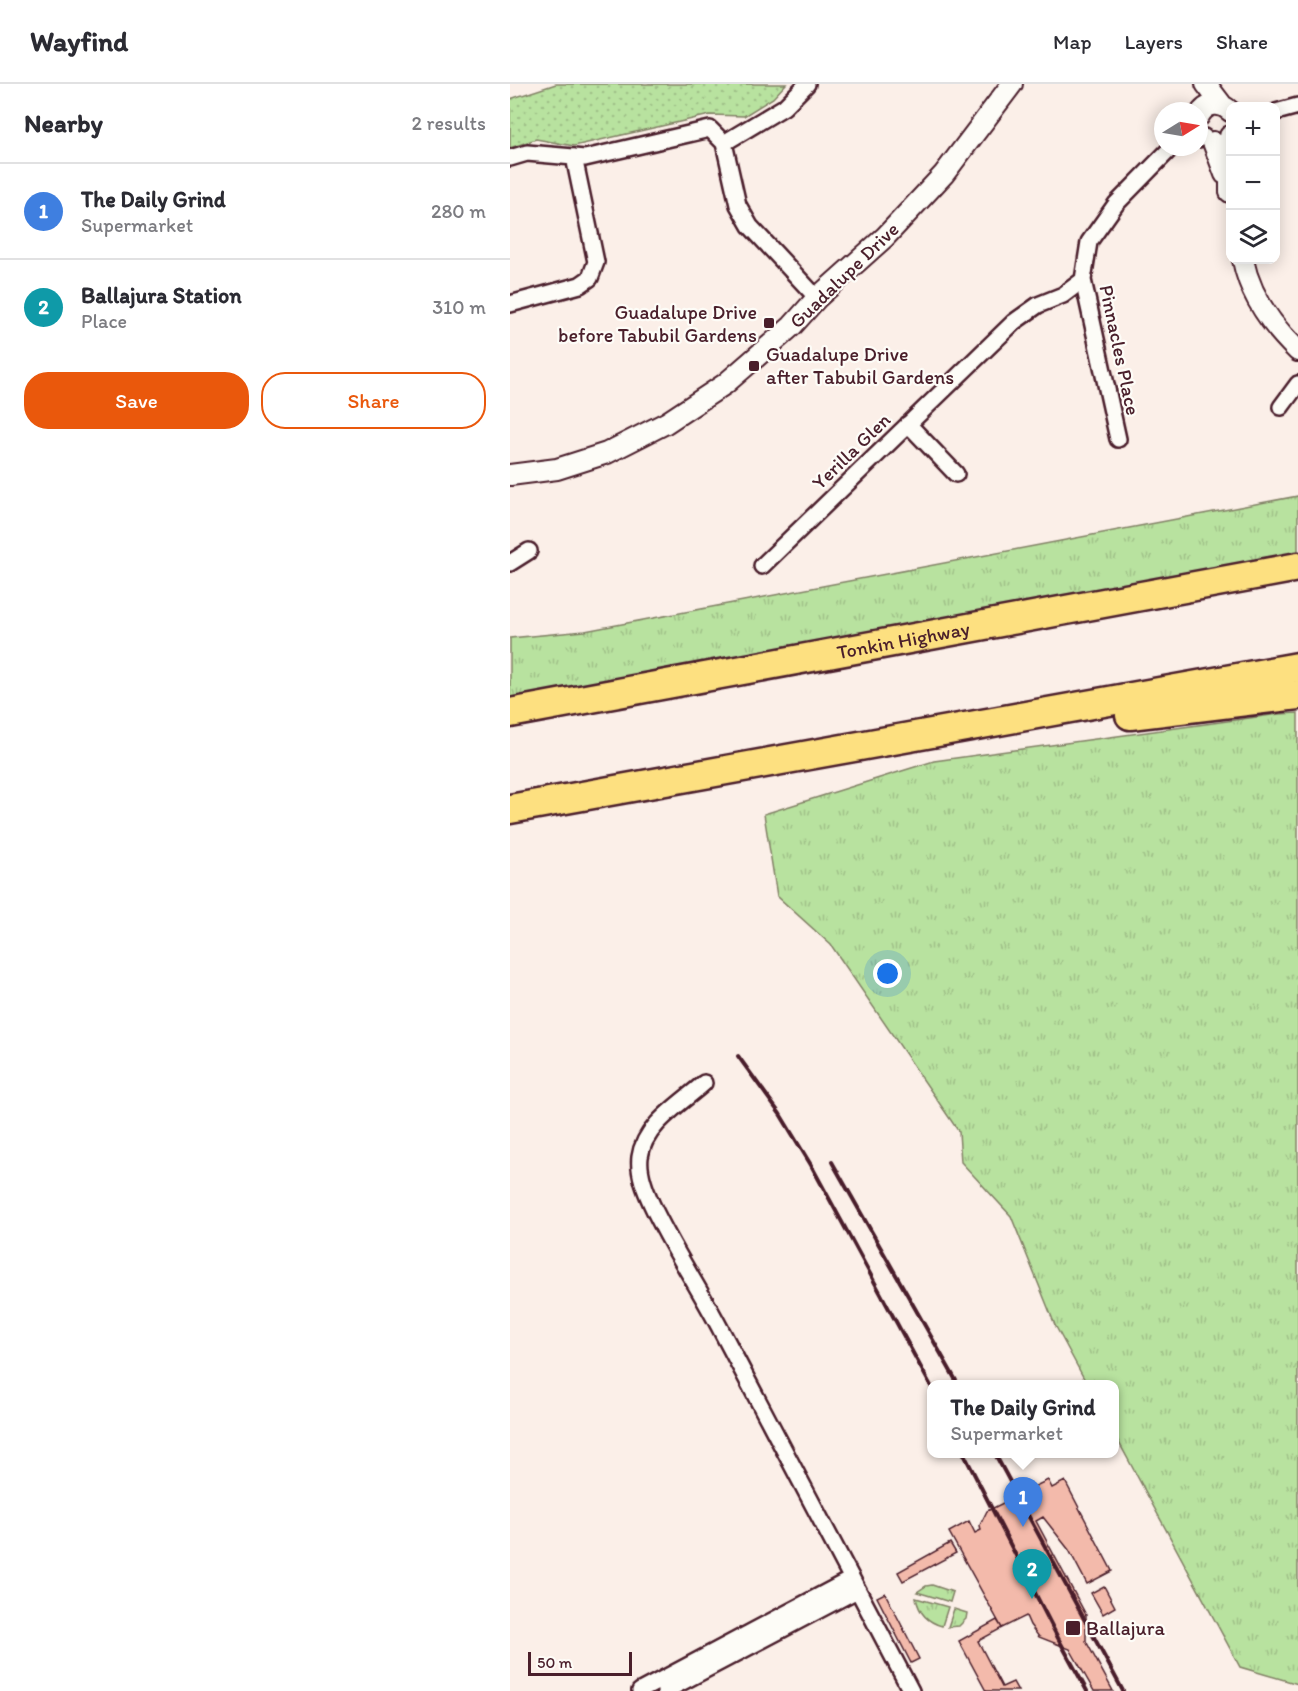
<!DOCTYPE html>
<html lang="en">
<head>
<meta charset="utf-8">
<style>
  body { margin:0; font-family:Itim,sans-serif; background:#f2f2f3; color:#2b2b33 }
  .controls { position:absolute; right:18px; top:18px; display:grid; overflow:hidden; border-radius:12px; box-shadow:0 3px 15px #0003 }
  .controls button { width:54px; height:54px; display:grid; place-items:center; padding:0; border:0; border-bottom:2px solid #e1e1e2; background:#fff; color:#2b2b33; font:30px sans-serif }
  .compass { position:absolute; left:644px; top:18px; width:54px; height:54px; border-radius:50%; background:#fff; box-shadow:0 3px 15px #0003; rotate:79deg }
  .scale { position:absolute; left:18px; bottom:15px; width:104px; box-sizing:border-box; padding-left:6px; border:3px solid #4a1f2b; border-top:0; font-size:16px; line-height:21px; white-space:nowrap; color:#4a1f2b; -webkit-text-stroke:4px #fdfcf7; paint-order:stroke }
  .you { position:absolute; left:378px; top:890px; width:21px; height:21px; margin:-15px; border:4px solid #fff; border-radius:50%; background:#1a73e8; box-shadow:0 0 0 9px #1a73e833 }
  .badge { display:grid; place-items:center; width:39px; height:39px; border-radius:50%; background:#ea580c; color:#fff; font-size:20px; font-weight:700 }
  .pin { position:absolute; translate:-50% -50px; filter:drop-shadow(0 2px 3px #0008) }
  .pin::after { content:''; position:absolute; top:32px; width:21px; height:18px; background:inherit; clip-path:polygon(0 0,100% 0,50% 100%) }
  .popup { position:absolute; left:417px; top:1296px; width:192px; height:78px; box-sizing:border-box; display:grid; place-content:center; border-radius:12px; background:#fff; filter:drop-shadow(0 2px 4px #0005); font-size:20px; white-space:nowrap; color:#7c7c81 }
  .popup b { font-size:22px; color:#2b2b33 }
  .popup::after { content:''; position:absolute; left:50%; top:100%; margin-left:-12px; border:12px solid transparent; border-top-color:#fff }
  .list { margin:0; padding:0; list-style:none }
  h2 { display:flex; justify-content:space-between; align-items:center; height:78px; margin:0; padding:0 24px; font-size:26px }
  h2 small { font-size:20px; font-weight:400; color:#7c7c81 }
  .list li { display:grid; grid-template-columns:39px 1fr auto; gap:18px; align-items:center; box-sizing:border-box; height:96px; padding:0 24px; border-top:2px solid #e1e1e2 }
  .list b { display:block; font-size:22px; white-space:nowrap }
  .list p { margin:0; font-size:20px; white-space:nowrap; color:#7c7c81 }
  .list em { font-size:20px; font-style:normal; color:#7c7c81 }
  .actions { display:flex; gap:12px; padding:18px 24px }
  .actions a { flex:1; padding:14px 0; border:2px solid #ea580c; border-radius:24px; text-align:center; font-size:21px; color:#ea580c }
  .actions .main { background:#ea580c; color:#fff }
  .icon { flex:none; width:33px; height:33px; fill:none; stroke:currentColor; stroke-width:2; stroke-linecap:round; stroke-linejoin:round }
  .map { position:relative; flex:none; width:788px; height:1607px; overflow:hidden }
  header { display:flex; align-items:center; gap:36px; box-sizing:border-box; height:84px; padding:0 30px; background:#fff; border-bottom:2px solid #e1e1e2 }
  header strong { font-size:28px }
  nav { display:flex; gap:33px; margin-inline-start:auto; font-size:21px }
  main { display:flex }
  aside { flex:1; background:#fff }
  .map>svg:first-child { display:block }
  .grass { fill:url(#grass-tufts); stroke:#818065; stroke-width:1.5 }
  .park { fill:url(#park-dots); stroke:#818065; stroke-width:1.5 }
  .building { fill:#f3baab; stroke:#4a1f2b; stroke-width:1.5 }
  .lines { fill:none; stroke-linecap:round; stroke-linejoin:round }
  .minor-casing { stroke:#4a1f2b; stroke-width:20 }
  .tertiary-casing { stroke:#4a1f2b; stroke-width:24 }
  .motorway-casing { stroke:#4a1f2b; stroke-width:33 }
  .minor { stroke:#fdfcf7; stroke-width:15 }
  .tertiary { stroke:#fdfcf7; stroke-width:20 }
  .motorway { stroke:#fde080; stroke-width:28 }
  .rail { stroke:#4a1f2b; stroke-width:4 }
  .poi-dot { fill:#4a1f2b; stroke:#fdfcf7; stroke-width:2 }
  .labels { text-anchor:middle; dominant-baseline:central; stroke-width:4.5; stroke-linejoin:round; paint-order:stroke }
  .street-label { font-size:20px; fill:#4a1f2b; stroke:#fdfcf7 }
  .poi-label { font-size:20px; fill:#4a1f2b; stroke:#fdfcf7; text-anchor:start }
</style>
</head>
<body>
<header>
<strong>Wayfind</strong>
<nav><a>Map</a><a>Layers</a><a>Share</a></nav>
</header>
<main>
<aside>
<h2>Nearby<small>2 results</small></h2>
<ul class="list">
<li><span class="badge" style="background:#3f7fe0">1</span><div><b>The Daily Grind</b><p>Supermarket</p></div><em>280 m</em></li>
<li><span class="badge" style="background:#0f9aa8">2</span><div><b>Ballajura Station</b><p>Place</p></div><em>310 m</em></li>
</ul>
<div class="actions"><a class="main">Save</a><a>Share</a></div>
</aside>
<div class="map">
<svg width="788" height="1607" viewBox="0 0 788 1607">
  <defs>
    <pattern id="grass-tufts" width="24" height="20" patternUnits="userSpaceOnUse" patternTransform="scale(1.5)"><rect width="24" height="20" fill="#b8e29f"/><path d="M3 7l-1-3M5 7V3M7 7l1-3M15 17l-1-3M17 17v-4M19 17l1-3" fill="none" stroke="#a0c189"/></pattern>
    <pattern id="park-dots" width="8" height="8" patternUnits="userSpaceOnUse" patternTransform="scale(1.5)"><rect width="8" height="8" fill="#b8e29f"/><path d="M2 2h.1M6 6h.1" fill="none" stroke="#a0c189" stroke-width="1.8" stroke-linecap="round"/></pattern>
  </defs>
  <rect width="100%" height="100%" fill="#fbefe8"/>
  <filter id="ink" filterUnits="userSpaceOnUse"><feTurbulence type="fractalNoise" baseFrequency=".0167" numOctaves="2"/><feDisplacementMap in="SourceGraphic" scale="12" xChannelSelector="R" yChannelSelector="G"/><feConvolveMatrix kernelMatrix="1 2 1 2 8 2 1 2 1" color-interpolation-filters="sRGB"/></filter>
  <g filter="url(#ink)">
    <path class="grass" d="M788,412V470L0,622V554L75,547Z
      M788,629V1600L730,1583L605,1351L604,1300H577L545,1241L501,1132L451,1078L449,1048L321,861L267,812L254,730L424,677L769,630Z
      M422,1501L443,1508L440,1518L407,1508L416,1502Z
      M406,1514L438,1523L432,1542C417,1538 409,1529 406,1514Z
      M444,1525L457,1529L456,1535L449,1542L438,1543Z"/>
    <path class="park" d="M46,0H276L263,14L234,32L200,31L64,62L26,55L0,64V15Z"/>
    <path class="building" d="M538,1396L542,1404L555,1397L602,1487L577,1500L559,1466L533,1433L526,1437L576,1531V1557L603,1607H584L560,1565L529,1553L520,1541L516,1532L492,1544L439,1448L459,1437L465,1449L471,1446L470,1441L477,1427L499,1416H516L518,1421L526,1417L519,1405Z
      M440,1459L446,1469L393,1497L388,1488Z
      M594,1502L605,1523L593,1530L581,1509Z
      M375,1509L409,1575L401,1579L367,1513Z
      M487,1536L492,1544L468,1557L492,1603L503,1598L508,1607H476L449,1557Z"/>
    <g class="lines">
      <g class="minor-casing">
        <path id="minor" d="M766,28L788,22
          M689,55L694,53
          M214,59L274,23L297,0
          M0,74L17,69L75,74L200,45L214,59L228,121L240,142L307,214
          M0,220L70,201L80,194L86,178L64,73
          M771,323L788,300
          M398,340L446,390
          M608,355L573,196L579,158L606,120L662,63
          M0,479L19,467
          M252,482L504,238L528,221L553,211L573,196
          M194,999C172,1019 134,1041 130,1073C128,1089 135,1106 142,1121C162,1164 190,1205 212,1248C275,1368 338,1488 401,1607
          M130,1607L341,1495
          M155,1607L347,1506"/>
      </g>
      <g class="tertiary-casing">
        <path id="tertiary" d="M696,0L712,21
          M689,32C696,19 710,17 720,27
          M720,52V108
          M703,58L715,90
          M733,176C740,211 763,243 788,267
          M0,391L47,385L97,369L156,339L215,300L282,242L307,214L375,153L434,90L502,0"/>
      </g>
      <g class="motorway-casing">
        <g id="motorway">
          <path id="s1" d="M0,629L788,483"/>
          <path d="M620,631L788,611"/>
          <path d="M0,725L788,583"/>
        </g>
      </g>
      <use href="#minor" class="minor"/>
      <use href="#tertiary" class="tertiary"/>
      <use href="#motorway" class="motorway"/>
      <path class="rail" d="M228,972L270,1030L301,1081L422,1304
        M322,1078L448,1300
        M454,1370L548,1554L577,1607
        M485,1370L613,1607"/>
    </g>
  </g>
  <g class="poi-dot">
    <rect x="253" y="233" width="12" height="12" rx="3"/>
    <rect x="238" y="276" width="12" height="12" rx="3"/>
    <rect x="555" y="1536" width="16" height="16" rx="3"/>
  </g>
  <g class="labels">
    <g class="street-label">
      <text transform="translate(334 191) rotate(-44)">Guadalupe Drive</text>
      <text transform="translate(610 266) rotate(78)">Pinnacles Place</text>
      <text transform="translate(341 367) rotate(-44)">Yerilla Glen</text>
      <text stroke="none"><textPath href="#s1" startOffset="400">Tonkin Highway</textPath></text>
    </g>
    <g class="poi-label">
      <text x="247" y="228" text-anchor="end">Guadalupe Drive<tspan x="247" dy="23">before Tabubil Gardens</tspan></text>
      <text x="256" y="270">Guadalupe Drive<tspan x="256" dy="23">after Tabubil Gardens</tspan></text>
      <text x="576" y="1544">Ballajura</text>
    </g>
  </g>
</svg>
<div class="controls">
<button>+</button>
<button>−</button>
<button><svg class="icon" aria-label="layers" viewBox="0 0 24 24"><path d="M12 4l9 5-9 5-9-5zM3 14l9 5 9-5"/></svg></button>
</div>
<svg class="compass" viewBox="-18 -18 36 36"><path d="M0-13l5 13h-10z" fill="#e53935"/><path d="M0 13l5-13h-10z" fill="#7c7c81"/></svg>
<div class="scale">50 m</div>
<div class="you"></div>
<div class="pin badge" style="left:513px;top:1443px;background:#3f7fe0">1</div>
<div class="popup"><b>The Daily Grind</b>Supermarket</div>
<div class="pin badge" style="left:522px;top:1515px;background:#0f9aa8">2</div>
</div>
</main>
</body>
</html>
